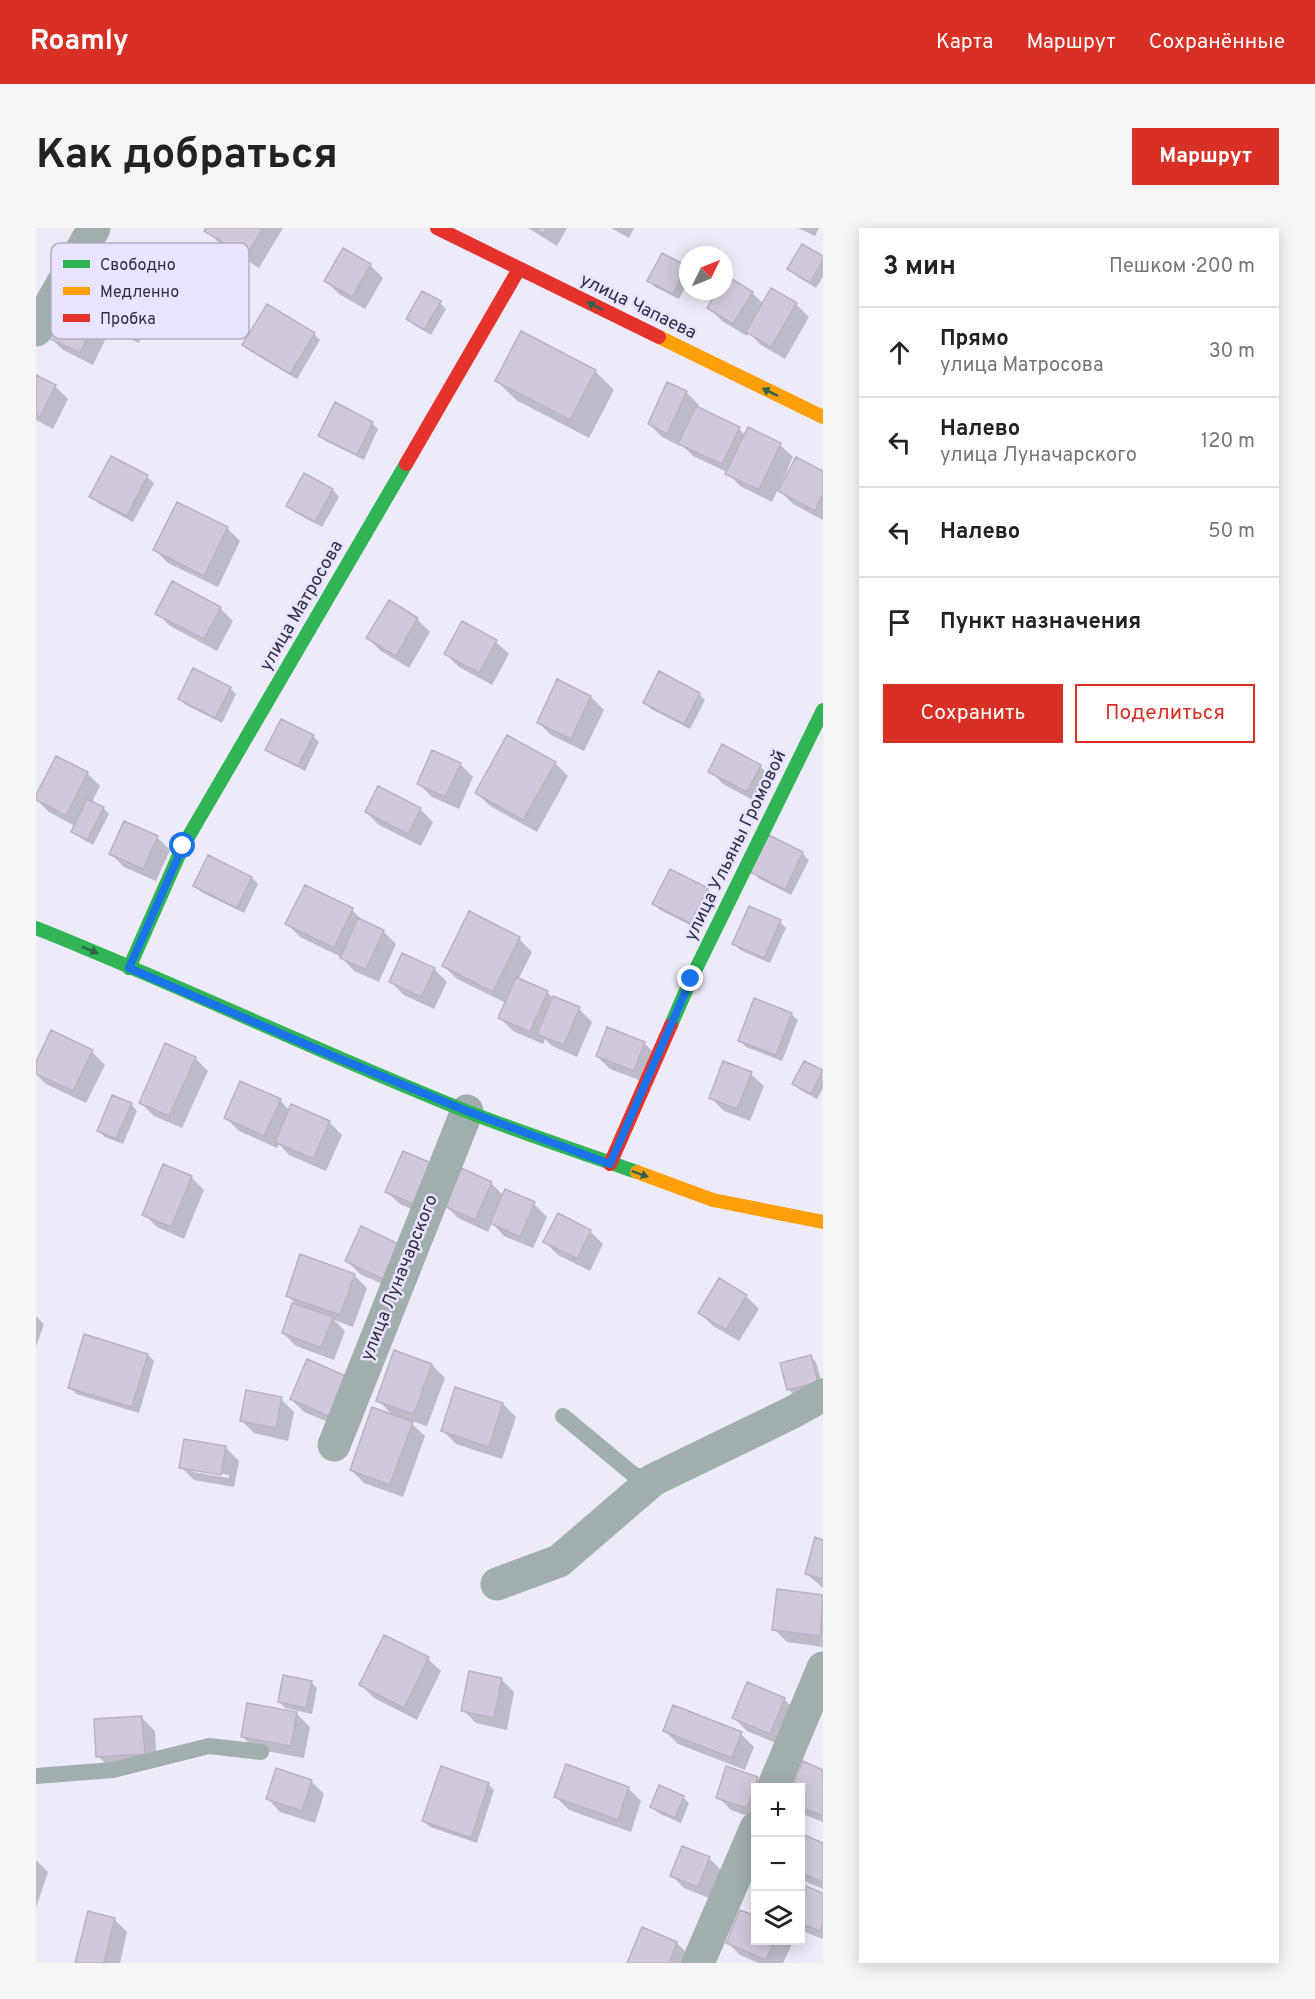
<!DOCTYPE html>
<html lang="ru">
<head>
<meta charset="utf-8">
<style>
  body { margin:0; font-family:Overpass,sans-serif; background:#f6f6f6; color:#222 }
  .controls { position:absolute; right:18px; bottom:18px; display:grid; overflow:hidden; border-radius:0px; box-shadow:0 3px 15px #0003 }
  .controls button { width:54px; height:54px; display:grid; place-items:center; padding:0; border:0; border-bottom:2px solid #e0e0e0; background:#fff; color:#222; font:30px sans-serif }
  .compass { position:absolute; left:643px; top:18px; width:54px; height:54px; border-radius:50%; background:#fff; box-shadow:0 3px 15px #0003; rotate:47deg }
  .stop { position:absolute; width:18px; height:18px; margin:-14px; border:4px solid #1a73e8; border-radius:50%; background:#fff }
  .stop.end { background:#1a73e8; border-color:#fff; box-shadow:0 2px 6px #0008 }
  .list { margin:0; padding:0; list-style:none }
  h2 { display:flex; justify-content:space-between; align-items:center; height:78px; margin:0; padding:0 24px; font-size:26px }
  h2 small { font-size:20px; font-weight:400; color:#767676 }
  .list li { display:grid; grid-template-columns:39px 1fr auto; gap:18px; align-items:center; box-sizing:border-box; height:90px; padding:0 24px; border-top:2px solid #e0e0e0 }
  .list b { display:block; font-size:22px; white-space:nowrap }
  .list p { margin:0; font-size:20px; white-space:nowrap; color:#767676 }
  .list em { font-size:20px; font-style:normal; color:#767676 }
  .actions { display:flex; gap:12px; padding:18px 24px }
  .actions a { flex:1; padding:14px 0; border:2px solid #d93025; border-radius:0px; text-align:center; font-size:21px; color:#d93025 }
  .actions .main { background:#d93025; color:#fff }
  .icon { flex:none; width:33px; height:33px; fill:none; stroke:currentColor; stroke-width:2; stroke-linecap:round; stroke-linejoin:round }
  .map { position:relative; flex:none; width:787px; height:1735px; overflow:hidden; border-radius:0px }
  header { display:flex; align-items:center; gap:36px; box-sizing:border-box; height:84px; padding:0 30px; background:#d93025; color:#fff }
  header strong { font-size:28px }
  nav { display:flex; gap:33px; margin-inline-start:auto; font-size:21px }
  .intro { display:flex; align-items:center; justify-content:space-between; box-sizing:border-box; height:144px; padding:0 36px }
  h1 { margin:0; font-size:42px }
  .button { padding:15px 27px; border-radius:0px; background:#d93025; color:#fff; font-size:21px; font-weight:700 }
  main { display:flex; gap:36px; padding:0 36px }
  aside { flex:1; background:#fff; border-radius:0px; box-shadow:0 3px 15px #0003 }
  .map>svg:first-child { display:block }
  .shadow { fill:#0003; fill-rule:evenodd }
  .building { fill:#d2c8db; stroke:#bab2c3; stroke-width:1.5 }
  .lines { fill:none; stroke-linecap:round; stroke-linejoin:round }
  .lane { stroke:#a0aeae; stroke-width:16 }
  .street { stroke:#a0aeae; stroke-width:33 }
  .fast { stroke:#30b455; stroke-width:14 }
  .slow { stroke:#ff9f0a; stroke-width:14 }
  .jam { stroke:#e5322d; stroke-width:14 }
  .oneway { fill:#31624b }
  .route { stroke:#1a73e8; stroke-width:8 }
  .labels { text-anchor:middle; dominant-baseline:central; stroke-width:5; stroke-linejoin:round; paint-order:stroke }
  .street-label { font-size:18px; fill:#312c45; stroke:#e9e4ff }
  .key { fill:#e9e4ff; stroke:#b2adc7; stroke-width:1.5 }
  .key-label { font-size:16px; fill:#312c45 }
</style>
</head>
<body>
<header>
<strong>Roamly</strong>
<nav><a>Карта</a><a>Маршрут</a><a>Сохранённые</a></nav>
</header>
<div class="intro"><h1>Как добраться</h1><a class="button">Маршрут</a></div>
<main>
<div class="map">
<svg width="787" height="1735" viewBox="0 0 787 1735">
  <rect width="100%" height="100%" fill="#edeaf9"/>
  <path class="shadow" d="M171,0H247L223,40L183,15L170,2Z
    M492,0H531L521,18Z
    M575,0H598L593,10Z
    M762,0H783L779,8Z
    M787,30V49L780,60L759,47L753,41Z
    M334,37L347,50L329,81L303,66L290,53Z
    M650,39L652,41V54L643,71L619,59L613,53Z
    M691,50L716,65L728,76H760L773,89L749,131L725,117L713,105L711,108L686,93L673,80L683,63H688V55Z
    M104,75L117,88L103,115L69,99L56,86Z
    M404,75L410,81L395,107L378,97L372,91Z
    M58,95L71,108L57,137L27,122L14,109Z
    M278,106L284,112L261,151L214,123L208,117Z
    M559,143L578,162L553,210L480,172L461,153Z
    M0,149L19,158L32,171L17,201L0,192Z
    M650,164L663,177L661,180L703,201L709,207L713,201L744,217L757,229L744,258L746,259L787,245V292L757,276L742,261L736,274L704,258L691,244L657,228L645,216L644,218L626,209L613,196Z
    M336,195L342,201L328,232L290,213L284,207Z
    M76,230L111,249L118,255L97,294L62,275L55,268Z
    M269,247L297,262L303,269L286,299L258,284L252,278Z
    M191,300L204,313L182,359L132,335L119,322Z
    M184,380L197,393L181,423L134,398L121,385Z
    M381,391L394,404L373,440L345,423L332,410Z
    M460,414L473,426L456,457L423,439L410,426Z
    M194,460L200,466L186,495L150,477L143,471Z
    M663,466L669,472L654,501L615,481L609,475Z
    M555,469L568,482L548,523L515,507L502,494Z
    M277,508L283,514L269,543L237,527L231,521Z
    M519,535L532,548L501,604L454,578L441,565Z
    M424,536L437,549L423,581L396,569L383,556Z
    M724,538L737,551L724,576L687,556L674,543Z
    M51,545L64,558L56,574L67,580L73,586L57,617L43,609L36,603L39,598L13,584L0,571Z
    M384,581L397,594L385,618L343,597L330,584Z
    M121,609L134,622L120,653L88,639L75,626Z
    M733,609L766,625L773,632L755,667L722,650Z
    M216,650L222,656L208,685L165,664L159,657Z
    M671,661L677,667L660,700L624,682L618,676Z
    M316,682L329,695L347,703L360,716L343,754L318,743L305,729L264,709L251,696Z
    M434,685L483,711L496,724L482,752L511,764L518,771L543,781L556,794L541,829L516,818L509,811L507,816L477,803L464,790L470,775L421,751L408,738Z
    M744,694L750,700L734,735L704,722L697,715Z
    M398,741L411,754L398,781L368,767L355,754Z
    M755,786L762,792L746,833L710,819L704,812Z
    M608,815L621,828L611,855L574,841L561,828Z
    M56,824L69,837L50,875L10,856L0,846V837Z
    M159,830L172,843L146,900L118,888L105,875Z
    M786,843L787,860L781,871L764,862L758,856Z
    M715,846L728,858L714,893L688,883L675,870Z
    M244,872L254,883L293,894L306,907L290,943L253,927L243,916L241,920L203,903L190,890Z
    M95,876L101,883L87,916L69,909L63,903Z
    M155,949L168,962L148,1011L121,999L108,986Z
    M407,950L391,988L364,976L351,964Z
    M455,955L468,968L498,976L511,989L497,1020L468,1008L456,995L452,1004L422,990L409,977Z
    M523,987L554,1003L567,1016L554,1043L522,1027L509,1014Z
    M379,1032L364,1064L324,1046L311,1033Z
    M318,1047L331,1060L317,1099L298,1092L309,1103L298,1132L260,1118L247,1105L263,1079L251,1067Z
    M710,1068L723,1081L703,1113L677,1098L664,1085Z
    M0,1088L8,1096L0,1119Z
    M359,1124L396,1137L409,1150L391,1198L372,1192L389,1208L367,1269L328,1255L315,1242L358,1189L342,1172Z
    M112,1127L118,1133L103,1185L40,1166L34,1159Z
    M774,1128L780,1134L787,1159L759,1168L753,1162L746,1136Z
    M311,1150L309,1201L268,1184L255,1171Z
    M420,1161L467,1176L480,1189L466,1231L420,1216L407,1203Z
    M245,1171L258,1184L252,1213L218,1205L205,1192Z
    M190,1220L203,1233L198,1259L158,1252L145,1239ZM157,1241L193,1247V1250L157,1244Z
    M787,1313V1360L771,1346Z
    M743,1362L787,1368V1419L751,1414L738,1401Z
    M349,1409L392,1431L405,1443L381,1492L338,1470L325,1457Z
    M465,1451L478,1464L471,1502L440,1495L427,1482Z
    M275,1454L281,1460L276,1486L249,1480L243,1473Z
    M748,1471L761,1484L747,1518L711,1503L698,1490Z
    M261,1486L274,1499L268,1530L219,1521L206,1508Z
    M106,1490L119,1503L121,1539L75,1541L62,1528Z
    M629,1503L705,1506L718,1519L709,1542L642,1516Z
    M787,1543V1594L764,1585V1560Z
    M721,1550L730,1560H720V1591L695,1582L682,1569Z
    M275,1553L288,1566L279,1595L244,1584L232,1571Z
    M452,1556L458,1562L441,1615L394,1599L388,1593Z
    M592,1560L605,1573L595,1604L533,1582L520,1569Z
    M647,1569L653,1575L645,1595L622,1585L616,1579Z
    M764,1607L787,1617V1661L764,1651Z
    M673,1630L686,1643L675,1671L648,1660L635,1647Z
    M0,1632L12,1644L0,1680Z
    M764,1658L787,1667V1711L764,1702Z
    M78,1691L91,1704L84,1735H41Z
    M720,1712H755L757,1714L747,1735H722L704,1727L691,1714Z
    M641,1715L654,1728L651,1735H593Z"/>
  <path class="building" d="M170,0H227L210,28L168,3Z
    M498,0H511L508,6Z
    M766,16L787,28V32L774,55L751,41Z
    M307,20L335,36L316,69L288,53Z
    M626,25L651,38L637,66L611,53Z
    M691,48L717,64L697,96L671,80L681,63H688V52Z
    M735,60L761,75L735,119L710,104Z
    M386,63L405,73L388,102L370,91Z
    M231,76L279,105L254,146L206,117Z
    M27,79L59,94L44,125L12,110Z
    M485,103L560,142L534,192L459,153Z
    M0,147L20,157L4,189L0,187Z
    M631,154L651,163L631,206L612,196Z
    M299,174L337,194L321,227L282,208Z
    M660,178L704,199L686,236L642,216Z
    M712,199L745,215L723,262L689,246Z
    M75,228L112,247L91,288L53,269Z
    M760,229L787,243V266L779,283L742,263Z
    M268,245L297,261L279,294L250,278Z
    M141,274L192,299L168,348L117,322Z
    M136,353L185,379L168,411L119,386Z
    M353,372L382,390L360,428L330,410Z
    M426,393L461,412L443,445L408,426Z
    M157,440L195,459L179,490L142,471Z
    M623,443L664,465L648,496L607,475Z
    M521,451L555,468L535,511L501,495Z
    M245,491L278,507L262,538L229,522Z
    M471,507L520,534L487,592L439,565Z
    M686,516L725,537L711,564L672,544Z
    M396,522L425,535L409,569L381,556Z
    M20,528L52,544L30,588L0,572V567Z
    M342,558L385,580L372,606L329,584Z
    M51,571L68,579L51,612L35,604Z
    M88,593L122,608L107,641L73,626Z
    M733,607L767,624L749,662L714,644Z
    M172,627L216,649L201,680L157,658Z
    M634,641L672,660L654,695L616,676Z
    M269,657L317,680L298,720L249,696Z
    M713,678L745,692L728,730L696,716Z
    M433,683L484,709L457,764L406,738Z
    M322,690L348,702L330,742L304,730Z
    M366,725L399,740L385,769L353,754Z
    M480,749L512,763L494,804L462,790Z
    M517,768L544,779L528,817L501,806Z
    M718,770L756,785L740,827L702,813Z
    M571,799L609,814L598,843L560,828Z
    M15,802L57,822L37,863L0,846V834Z
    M129,815L160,829L133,888L103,875Z
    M687,833L716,844L701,881L673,870Z
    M768,833L787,842L775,866L756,856Z
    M204,853L245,871L228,908L188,890Z
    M76,867L96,875L80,911L61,903Z
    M255,876L294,893L277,931L239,914Z
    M367,923L395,935L378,976L349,964Z
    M127,936L156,948L135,999L106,987Z
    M425,940L456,954L439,992L408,978Z
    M469,961L499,974L484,1009L454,995Z
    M522,985L555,1002L541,1031L507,1014Z
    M325,998L367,1018L351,1053L309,1033Z
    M264,1026L319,1046L304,1087L250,1068Z
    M683,1050L711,1067L690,1102L662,1085Z
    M256,1075L297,1089L285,1120L246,1105Z
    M48,1106L112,1126L96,1179L32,1160Z
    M358,1122L396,1136L378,1186L340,1173Z
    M775,1127L782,1154L751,1162L744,1135Z
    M271,1131L312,1149L295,1189L254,1171Z
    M419,1159L467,1175L453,1219L405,1203Z
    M210,1162L246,1169L240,1200L204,1193Z
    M336,1179L377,1194L354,1257L314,1242Z
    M148,1211L190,1218L185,1247L143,1240Z
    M779,1309L787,1312V1351L769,1346Z
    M741,1361L787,1367L784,1408L736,1402Z
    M348,1407L393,1429L368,1480L323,1457Z
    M433,1443L466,1450L458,1490L425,1483Z
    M247,1447L276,1453L270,1480L242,1474Z
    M711,1454L749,1470L734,1506L696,1490Z
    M211,1475L261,1484L255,1518L205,1509Z
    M637,1477L706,1504L696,1530L627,1503Z
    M106,1488L109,1526L60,1529L58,1491Z
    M767,1533L787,1542V1588L764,1579V1560H756Z
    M530,1536L593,1559L582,1592L518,1569Z
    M405,1538L453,1555L435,1610L386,1593Z
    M690,1538L722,1549L711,1580L680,1570Z
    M240,1540L276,1552L266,1583L230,1571Z
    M623,1557L648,1568L639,1590L614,1579Z
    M764,1605L787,1615V1654L764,1644Z
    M646,1618L674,1629L662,1659L634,1648Z
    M764,1656L787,1665V1696L784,1703L764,1695Z
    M704,1682L720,1688V1712H739L730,1732L690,1715Z
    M52,1683L79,1690L68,1735H39Z
    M606,1699L641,1714L633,1735H591Z"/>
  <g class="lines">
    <path class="lane" d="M527,1188L598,1247L617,1252
      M0,1548L77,1542L173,1518L225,1524"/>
    <path class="street" d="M0,102L58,0
      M298,1217L431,883
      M461,1356L523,1333L617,1252L757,1184L787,1167
      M737,1560L787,1440
      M662,1735L720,1600"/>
    <path class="fast" d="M0,700C145,758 285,825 430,883C486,905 544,924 601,944
      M93,740L147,618L370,236
      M635,797L655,751L787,482"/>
    <path class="slow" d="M623,109L787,189
      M601,944L677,972L787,994"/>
    <path class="jam" d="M401,0L623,109
      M370,236L483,41
      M574,936L635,797"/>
  </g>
  <defs><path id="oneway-solid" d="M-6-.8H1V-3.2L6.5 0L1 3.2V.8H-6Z" transform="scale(1.5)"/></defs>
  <g class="oneway">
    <use href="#oneway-solid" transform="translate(559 78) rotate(-154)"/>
    <use href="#oneway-solid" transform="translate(734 164) rotate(-154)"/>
    <use href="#oneway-solid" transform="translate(54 722) rotate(22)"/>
    <use href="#oneway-solid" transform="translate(604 946) rotate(20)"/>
  </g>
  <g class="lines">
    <path class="route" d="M147,618L93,740L297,828L431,883L574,936L655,751"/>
  </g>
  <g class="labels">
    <g class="street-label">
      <text transform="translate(602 79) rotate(26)">улица Чапаева</text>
      <text transform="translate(266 378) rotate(-60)">улица Матросова</text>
      <text transform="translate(700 618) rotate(-64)">улица Ульяны Громовой</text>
      <text transform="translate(364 1050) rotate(-68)">улица Луначарского</text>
    </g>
  </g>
  <rect x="15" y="15" width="198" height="96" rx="9" class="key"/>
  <rect x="27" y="32" width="27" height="8" fill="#30b455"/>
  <rect x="27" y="59" width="27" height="8" fill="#ff9f0a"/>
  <rect x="27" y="86" width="27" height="8" fill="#e5322d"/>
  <g class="key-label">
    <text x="64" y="42">Свободно</text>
    <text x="64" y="69">Медленно</text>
    <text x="64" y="96">Пробка</text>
  </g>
</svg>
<div class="controls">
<button>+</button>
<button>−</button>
<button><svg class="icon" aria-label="layers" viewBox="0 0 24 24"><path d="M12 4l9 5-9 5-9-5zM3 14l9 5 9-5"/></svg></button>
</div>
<svg class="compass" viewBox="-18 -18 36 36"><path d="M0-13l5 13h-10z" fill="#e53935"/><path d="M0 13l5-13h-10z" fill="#767676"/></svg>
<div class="stop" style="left:147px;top:618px"></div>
<div class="stop end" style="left:655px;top:751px"></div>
</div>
<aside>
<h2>3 мин<small>Пешком · 200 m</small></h2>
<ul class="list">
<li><svg class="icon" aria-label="ahead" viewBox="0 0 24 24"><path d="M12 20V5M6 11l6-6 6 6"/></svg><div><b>Прямо</b><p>улица Матросова</p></div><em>30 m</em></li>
<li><svg class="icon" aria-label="left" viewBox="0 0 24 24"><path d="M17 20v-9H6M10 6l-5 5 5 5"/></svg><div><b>Налево</b><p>улица Луначарского</p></div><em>120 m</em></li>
<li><svg class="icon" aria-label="left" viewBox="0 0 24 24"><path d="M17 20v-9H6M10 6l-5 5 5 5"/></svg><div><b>Налево</b></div><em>50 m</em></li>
<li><svg class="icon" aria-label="arrive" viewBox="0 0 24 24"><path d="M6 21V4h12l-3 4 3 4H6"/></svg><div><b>Пункт назначения</b></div></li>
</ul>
<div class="actions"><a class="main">Сохранить</a><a>Поделиться</a></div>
</aside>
</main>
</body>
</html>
